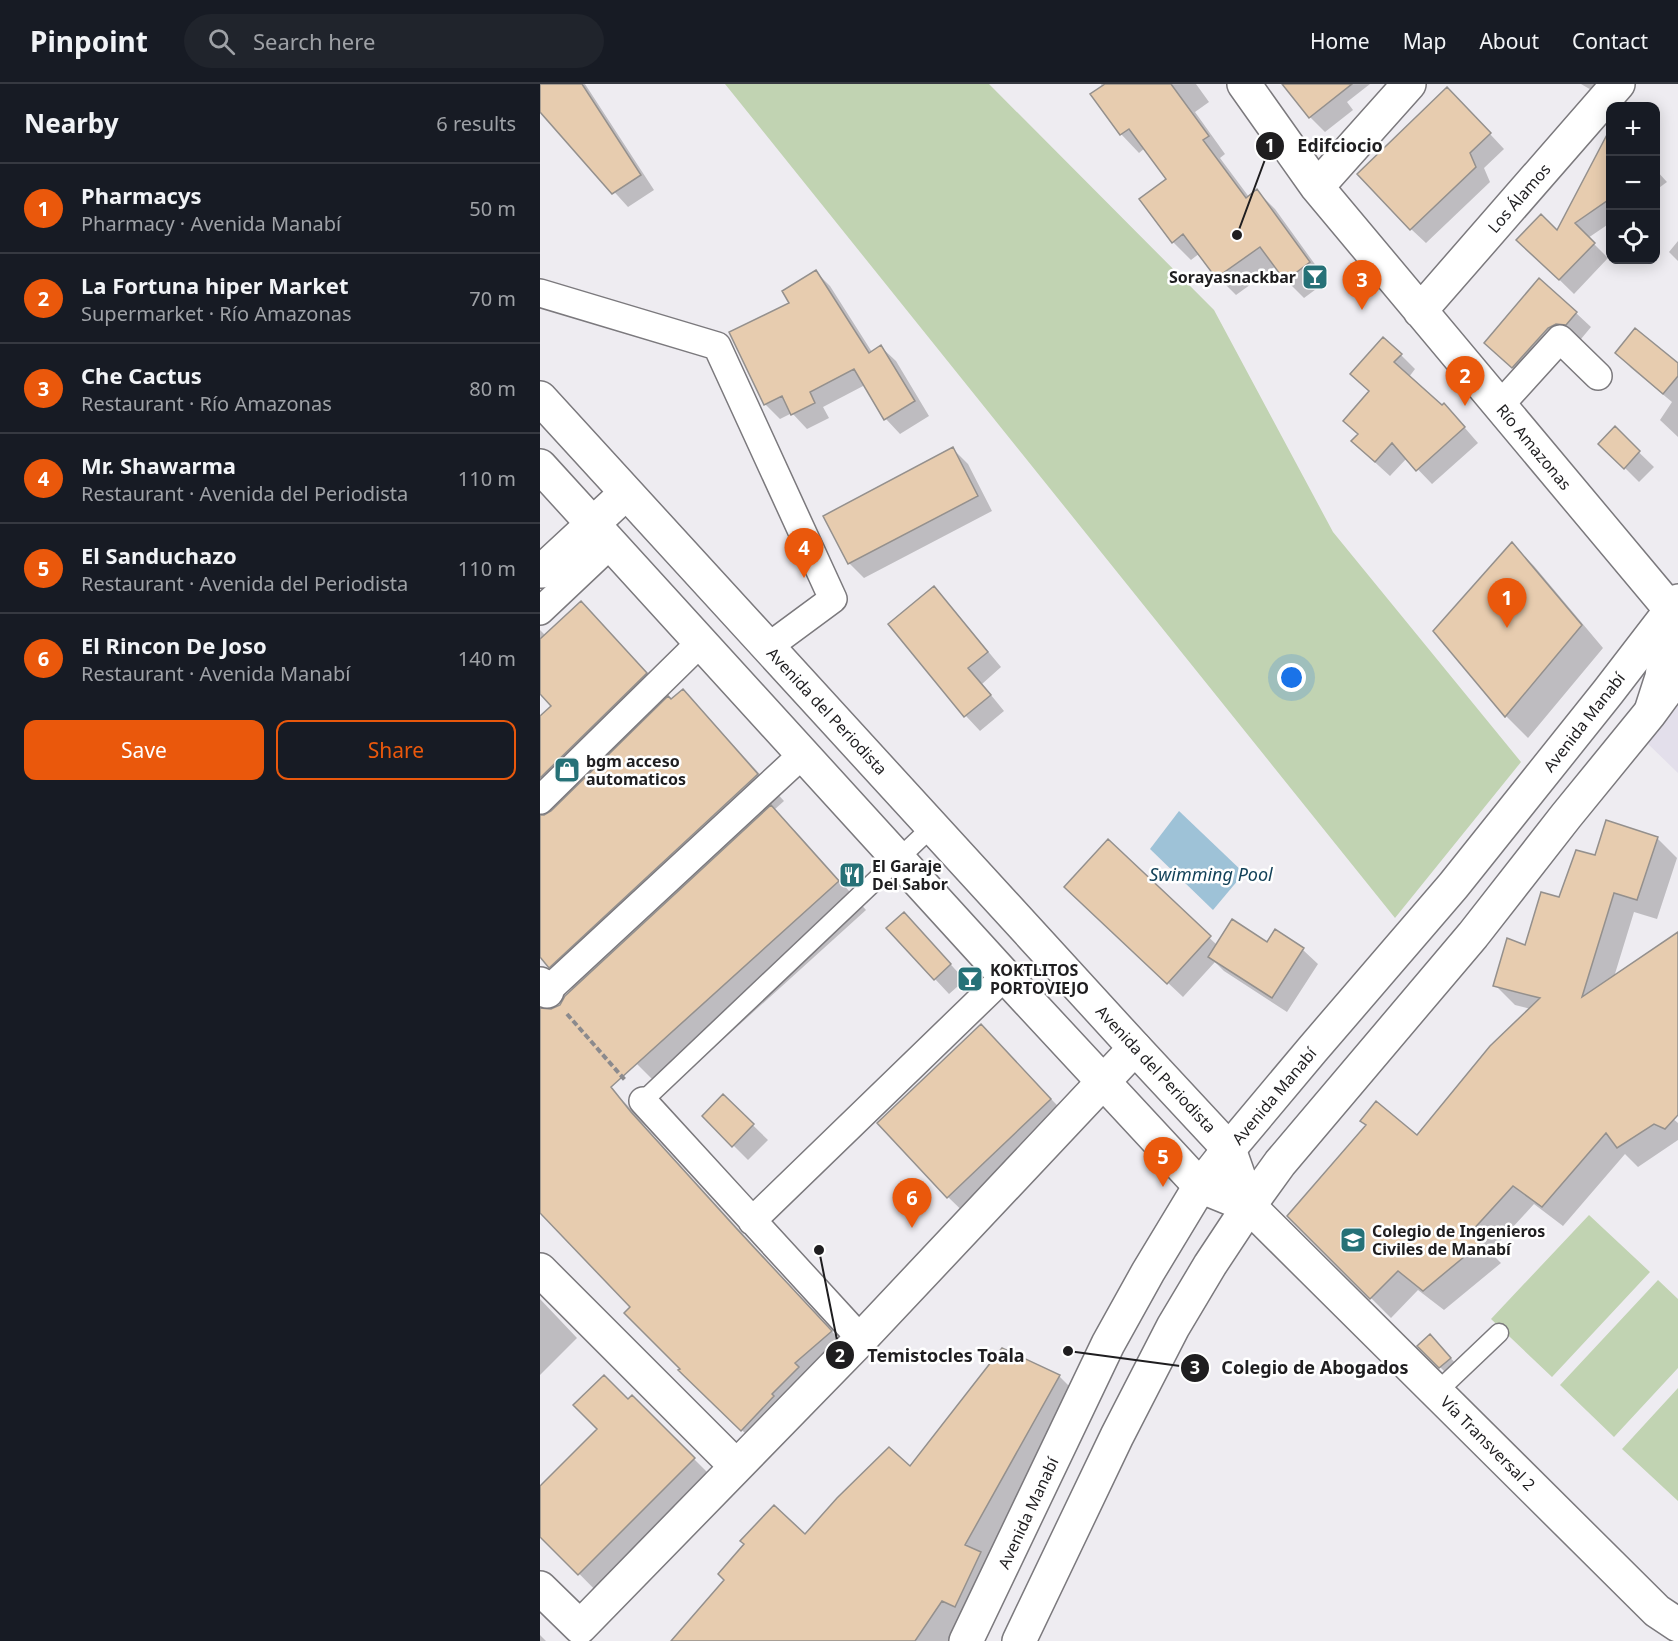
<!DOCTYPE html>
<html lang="en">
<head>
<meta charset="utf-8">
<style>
  body { margin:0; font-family:"Noto Sans",sans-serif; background:#20242c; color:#f1f3f6 }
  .controls { position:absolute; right:18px; top:18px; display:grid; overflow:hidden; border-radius:12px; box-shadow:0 3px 15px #0003 }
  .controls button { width:54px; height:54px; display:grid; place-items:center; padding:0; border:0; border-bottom:2px solid #363941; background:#171b24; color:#f1f3f6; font:30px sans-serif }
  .you { position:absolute; left:752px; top:594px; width:21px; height:21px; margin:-15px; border:4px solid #fff; border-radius:50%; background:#1a73e8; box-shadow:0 0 0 9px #1a73e833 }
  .badge { display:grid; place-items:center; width:39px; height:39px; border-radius:50%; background:#ea580c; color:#fff; font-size:20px; font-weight:700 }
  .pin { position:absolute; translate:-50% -50px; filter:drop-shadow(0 2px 3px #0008) }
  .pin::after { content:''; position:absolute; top:32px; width:21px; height:18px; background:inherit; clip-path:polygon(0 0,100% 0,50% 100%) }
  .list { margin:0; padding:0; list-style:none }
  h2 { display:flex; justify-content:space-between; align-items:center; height:78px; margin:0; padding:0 24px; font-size:26px }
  h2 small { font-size:20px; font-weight:400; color:#9ea1a6 }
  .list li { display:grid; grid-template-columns:39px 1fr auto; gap:18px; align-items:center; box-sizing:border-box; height:90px; padding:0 24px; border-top:2px solid #363941 }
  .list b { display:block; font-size:22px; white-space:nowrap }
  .list p { margin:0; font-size:20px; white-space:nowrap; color:#9ea1a6 }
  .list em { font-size:20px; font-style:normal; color:#9ea1a6 }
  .actions { display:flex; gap:12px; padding:18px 24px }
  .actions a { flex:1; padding:14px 0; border:2px solid #ea580c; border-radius:12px; text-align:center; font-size:21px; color:#ea580c }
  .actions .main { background:#ea580c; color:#fff }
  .icon { flex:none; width:33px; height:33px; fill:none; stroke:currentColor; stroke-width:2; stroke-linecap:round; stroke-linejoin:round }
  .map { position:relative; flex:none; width:1138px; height:1557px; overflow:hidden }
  header { display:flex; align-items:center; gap:36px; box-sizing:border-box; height:84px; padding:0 30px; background:#171b24; border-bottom:2px solid #363941 }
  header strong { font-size:28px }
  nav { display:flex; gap:33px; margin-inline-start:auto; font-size:21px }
  .search { width:420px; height:54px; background:#20242c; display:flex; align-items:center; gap:15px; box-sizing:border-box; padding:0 21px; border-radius:33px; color:#9ea1a6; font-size:22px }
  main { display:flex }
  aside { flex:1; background:#171b24 }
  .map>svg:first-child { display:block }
  .built { fill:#e3dfeb }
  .green { fill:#c1d3b2 }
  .water { fill:#9ec2d7 }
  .shadow { fill:#0003 }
  .building { fill:#e7ccaf; stroke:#94908d; stroke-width:1.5 }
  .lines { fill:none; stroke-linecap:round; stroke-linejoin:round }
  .service-casing { stroke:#7b797d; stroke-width:21 }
  .pedestrian-casing { stroke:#7b797d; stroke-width:30 }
  .minor-casing { stroke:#7b797d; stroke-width:36 }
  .tertiary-casing { stroke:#7b797d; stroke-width:36 }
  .secondary-casing { stroke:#7b797d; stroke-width:36 }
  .path { stroke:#8b8a8d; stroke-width:4; stroke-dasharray:6 3; stroke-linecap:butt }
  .service { stroke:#fff; stroke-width:18 }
  .pedestrian { stroke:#fff; stroke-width:27 }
  .minor { stroke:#fff; stroke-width:33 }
  .tertiary { stroke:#fff; stroke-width:33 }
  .secondary { stroke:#fff; stroke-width:33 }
  .labels { text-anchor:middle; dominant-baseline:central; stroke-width:5; stroke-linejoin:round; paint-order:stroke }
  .street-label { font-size:16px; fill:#1f1e20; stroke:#fff }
  .poi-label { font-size:16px; font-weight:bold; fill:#1f1e20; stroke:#fff; text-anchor:start }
  .water-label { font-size:18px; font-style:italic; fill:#134259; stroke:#fff }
  .leader { fill:none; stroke:#1f1e20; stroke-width:2 }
  .callout-dot { fill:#1f1e20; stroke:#fff; stroke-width:2 }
  .mark-label { font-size:18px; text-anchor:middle; font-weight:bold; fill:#fff }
  .callout-label { font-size:18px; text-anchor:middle; font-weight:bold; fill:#1f1e20; stroke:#fff; stroke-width:5; stroke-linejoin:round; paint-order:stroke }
</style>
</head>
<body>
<header>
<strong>Pinpoint</strong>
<div class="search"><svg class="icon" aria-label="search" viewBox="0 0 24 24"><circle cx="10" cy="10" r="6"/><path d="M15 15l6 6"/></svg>Search here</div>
<nav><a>Home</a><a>Map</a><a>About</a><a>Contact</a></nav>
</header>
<main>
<aside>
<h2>Nearby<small>6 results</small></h2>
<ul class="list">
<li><span class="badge">1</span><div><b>Pharmacys</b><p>Pharmacy · Avenida Manabí</p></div><em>50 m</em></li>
<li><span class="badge">2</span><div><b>La Fortuna hiper Market</b><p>Supermarket · Río Amazonas</p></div><em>70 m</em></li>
<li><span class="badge">3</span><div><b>Che Cactus</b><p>Restaurant · Río Amazonas</p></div><em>80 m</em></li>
<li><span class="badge">4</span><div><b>Mr. Shawarma</b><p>Restaurant · Avenida del Periodista</p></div><em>110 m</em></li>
<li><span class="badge">5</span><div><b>El Sanduchazo</b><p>Restaurant · Avenida del Periodista</p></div><em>110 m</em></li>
<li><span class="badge">6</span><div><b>El Rincon De Joso</b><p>Restaurant · Avenida Manabí</p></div><em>140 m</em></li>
</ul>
<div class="actions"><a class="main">Save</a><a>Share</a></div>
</aside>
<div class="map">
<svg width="1138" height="1557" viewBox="0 0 1138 1557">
  <rect width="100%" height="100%" fill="#eeecf1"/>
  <path class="built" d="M1138,620V689L1105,657Z"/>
  <path class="green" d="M185,0H449L674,226L793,448L981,678L855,834Z
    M1049,1131L1110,1188L1012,1293L951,1235Z
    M1118,1196L1138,1215V1284L1074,1353L1020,1301Z
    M1138,1304V1417L1082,1365Z"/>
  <path class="water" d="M639,727L704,789L673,826L610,765Z"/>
  <path class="shadow" d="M0,0H45L114,106L88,123L0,26Z
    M561,0H656L669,18L655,28L685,70L680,74L709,113L717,107L735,125L787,197L764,214L746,196L736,182L696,211L678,193L660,169L651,176L633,158L628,96L605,64L599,69L581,50Z
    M744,0H830L807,18L813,26L785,48L770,33Z
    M1041,0H1070L1072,18Z
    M922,20L964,65L944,84L950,98L886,159L871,145Z
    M1070,47V139L1048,154L1068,174L1034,210L993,170L1017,149Z
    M1116,86L1127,98L1116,106Z
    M1138,157V177L1129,168Z
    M275,187L290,202L332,268L341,263L356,277L389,332L360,350L346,335L325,301L283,323L289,334L267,345L252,329L240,335L225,320L252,219Z
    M1036,229L1051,243L1041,255L1031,254L988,298L946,259Z
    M1096,246L1138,281V353L1120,336L1132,318L1091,284L1077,269Z
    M861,271L875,285L869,293L918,336L938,359L892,400L867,374L850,392L828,372L820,351L831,308L812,289Z
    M1075,345L1114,383L1099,398L1061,360Z
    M413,365L428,380L452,427L324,494L309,479Z
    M972,460L994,482L1063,564L988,654L966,632L895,547Z
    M394,504L408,519L461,583L442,600L464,627L440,647L426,632L350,541Z
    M41,519L133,616L143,607L169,634L244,717L234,726L259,751L326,826L125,1008L97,980L32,907L34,906L0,871V634L13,623L0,608V546L6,552Z
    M1117,754L1137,774L1117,835L1094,828L1074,893L1138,850V1000L1049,965L1138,1039V1056L1098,1083L1085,1070L1023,1142L994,1120L950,1168L961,1179L904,1226L878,1206L851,1234L749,1132L877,1053L991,925L975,921L955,901L1020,815L1056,773Z
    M568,758L677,861L728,860L735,848L763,866L778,880L747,928L684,887L675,878L643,913L541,817Z
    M378,845L425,896L409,910L395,895Z
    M0,940L56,990L92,1026L108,1046L308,1265L218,1362L141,1286L142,1285L93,1223L0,1127Z
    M441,942L539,1044L437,1141L408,1113Z
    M183,1012L228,1056L208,1076L164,1032Z
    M0,1215L37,1254L0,1291Z
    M897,1259L917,1281L907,1290L879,1262Z
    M519,1292L541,1314L411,1557H152L265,1452L370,1384Z
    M92,1313L182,1403L67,1518L0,1450V1405Z
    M0,1551L6,1557H0Z"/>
  <path class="building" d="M0,0H42L101,91L72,110L0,28Z
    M565,0H631L669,52L663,56L706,114L717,105L770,178L745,197L720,163L676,194L643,150L632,159L599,115L626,95L589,45L580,51L550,10Z
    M742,0H812L769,34Z
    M907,3L951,49L930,69L936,83L870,146L817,90Z
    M1071,43V114L1035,139L1055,159L1019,196L976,156L1001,130L1017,146Z
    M276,186L329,269L341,261L375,317L344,336L314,285L270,308L275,319L251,331L242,312L224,321L189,248L249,219L242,207Z
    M999,194L1037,228L1026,241L1016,240L1008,244L972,284L944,259Z
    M1095,244L1138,279V292L1123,310L1075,269Z
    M843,253L862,270L854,278L902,321L904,319L925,343L876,387L852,359L835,378L811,357L818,350L803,337L829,307L810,290Z
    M1075,342L1100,367L1084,385L1058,360Z
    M413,363L438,412L308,480L283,432Z
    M972,458L1042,541L965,633L893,547Z
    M394,502L448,568L428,584L451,611L424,633L348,540Z
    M41,517L107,589L0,694V632L11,622L0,610V555Z
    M143,605L218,690L9,884L0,873V731H4L11,727L128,612L131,615Z
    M231,721L299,797L71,1003L91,1028L196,1144L292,1247L255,1279L259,1283L232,1310L234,1312L201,1347L138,1286L140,1285L84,1229L90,1223L0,1129V924L11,925L20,921L25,912Z
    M1066,736L1118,753L1097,816L1074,809L1042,913L1138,848V1031L1125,1045L1114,1040L1077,1064L1066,1049L1002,1123L973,1102L931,1148L942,1158L883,1207L858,1187L830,1215L747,1132L826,1041L820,1037L836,1017L877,1051L950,962L1000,914L953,902L967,854L985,861L1001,808L1019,813L1036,766L1055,771Z
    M568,755L671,852L627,900L524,803Z
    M364,828L411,880L394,896L346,844Z
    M692,835L727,858L735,845L764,864L732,914L668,873Z
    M441,940L511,1015L407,1114L337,1039Z
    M183,1010L214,1040L192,1063L162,1032Z
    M890,1250L911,1274L899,1284L877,1262Z
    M462,1264L520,1291L425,1461L441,1468L415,1523L402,1517L375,1557H131L184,1496L178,1490L204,1460L200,1457L234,1421L265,1450L297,1414L349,1363L370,1382Z
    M64,1291L88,1315L92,1311L155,1374L38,1491L0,1453V1402L57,1345L33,1321Z"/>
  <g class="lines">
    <g class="service-casing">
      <path id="service" d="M103,1017L393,742
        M897,1308L959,1249"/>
    </g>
    <g class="pedestrian-casing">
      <path id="pedestrian" d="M0,209L177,262L293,515L228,563
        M960,321L1020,255L1058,292
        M0,527L71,460
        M0,716L161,558
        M7,907L263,670
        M103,1017L321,1255
        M212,1137L465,892"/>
    </g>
    <g class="minor-casing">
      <path id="minor" d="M704,0L777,103L1131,526L1122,593L1112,624
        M777,103L869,0
        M880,227L1078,0
        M0,485L2,487L86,409
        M0,900L7,907
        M709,1122L1117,1527L1138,1541
        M0,1186L196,1382
        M0,1504L40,1543L321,1255L595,964"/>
    </g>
    <g class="tertiary-casing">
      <path id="tertiary" d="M0,314L595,964L689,1065L709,1122
        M0,382L465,892L660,1102L709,1122"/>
    </g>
    <g class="secondary-casing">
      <path id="secondary" d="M426,1557L568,1260L608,1188L660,1102L689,1065L772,966L913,802L1068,608L1138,517
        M479,1557L577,1352L633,1243L670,1181L709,1122L740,1079L933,851L1026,732L1110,629L1138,591"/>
    </g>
    <path class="path" d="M27,930L85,996"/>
    <use href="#service" class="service"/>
    <use href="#pedestrian" class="pedestrian"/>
    <use href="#minor" class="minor"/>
    <use href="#tertiary" class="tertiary"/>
    <use href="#secondary" class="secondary"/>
  </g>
  <defs>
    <g id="bar-square" transform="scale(1.35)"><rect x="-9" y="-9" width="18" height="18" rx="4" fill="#267177" stroke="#fff"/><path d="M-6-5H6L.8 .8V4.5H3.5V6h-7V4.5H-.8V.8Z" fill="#fff"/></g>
    <g id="shop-square" transform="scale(1.35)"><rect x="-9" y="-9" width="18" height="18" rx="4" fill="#267177" stroke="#fff"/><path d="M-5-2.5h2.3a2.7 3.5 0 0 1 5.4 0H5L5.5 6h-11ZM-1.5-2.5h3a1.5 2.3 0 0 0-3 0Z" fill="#fff"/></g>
    <g id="restaurant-square" transform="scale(1.35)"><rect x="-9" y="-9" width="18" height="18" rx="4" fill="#267177" stroke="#fff"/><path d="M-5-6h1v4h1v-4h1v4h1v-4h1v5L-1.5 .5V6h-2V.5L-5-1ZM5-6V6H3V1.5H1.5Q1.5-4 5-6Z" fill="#fff"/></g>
    <g id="school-square" transform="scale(1.35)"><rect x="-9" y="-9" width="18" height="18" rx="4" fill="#267177" stroke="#fff"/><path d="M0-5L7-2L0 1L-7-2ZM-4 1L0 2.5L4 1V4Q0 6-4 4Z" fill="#fff"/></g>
  </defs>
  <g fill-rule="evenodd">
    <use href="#bar-square" x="775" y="193"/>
    <use href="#shop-square" x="27" y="686"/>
    <use href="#restaurant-square" x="312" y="791"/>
    <use href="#bar-square" x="430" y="895"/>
    <use href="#school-square" x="813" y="1156"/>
  </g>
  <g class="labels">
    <g class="street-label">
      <text transform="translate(979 114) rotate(-49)">Los Álamos</text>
      <text transform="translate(994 363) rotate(50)">Río Amazonas</text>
      <text transform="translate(287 627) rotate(47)">Avenida del Periodista</text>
      <text transform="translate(1044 638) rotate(-52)">Avenida Manabí</text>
      <text transform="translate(616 985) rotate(47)">Avenida del Periodista</text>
      <text transform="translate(734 1012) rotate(-50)">Avenida Manabí</text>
      <text transform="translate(948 1359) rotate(45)">Vía Transversal 2</text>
      <text transform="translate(488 1429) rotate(-65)">Avenida Manabí</text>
    </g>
    <g class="poi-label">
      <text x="756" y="193" text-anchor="end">Sorayasnackbar</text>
      <text x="46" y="677">bgm acceso<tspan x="46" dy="18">automaticos</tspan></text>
      <text x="332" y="782">El Garaje<tspan x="332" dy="18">Del Sabor</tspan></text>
      <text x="450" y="886">KOKTLITOS<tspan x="450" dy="18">PORTOVIEJO</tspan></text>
      <text x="832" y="1147">Colegio de Ingenieros<tspan x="832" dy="18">Civiles de Manabí</tspan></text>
    </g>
    <g class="water-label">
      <text x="671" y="790">Swimming Pool</text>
    </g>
  </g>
  <path class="leader" d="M697 151L730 62M279 1166L300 1271M528 1267L655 1284"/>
  <g class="callout-dot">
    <circle cx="697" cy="151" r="6"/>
    <circle cx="279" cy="1166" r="6"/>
    <circle cx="528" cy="1267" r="6"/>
    <circle cx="730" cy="62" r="15"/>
    <circle cx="300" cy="1271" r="15"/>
    <circle cx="655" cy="1284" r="15"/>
  </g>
  <g class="mark-label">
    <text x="730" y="68">1</text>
    <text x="300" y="1278">2</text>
    <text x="655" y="1290">3</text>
  </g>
  <g class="callout-label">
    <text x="800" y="68">Edifciocio</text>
    <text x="406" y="1278">Temistocles Toala</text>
    <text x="775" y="1290">Colegio de Abogados</text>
  </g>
</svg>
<div class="controls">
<button>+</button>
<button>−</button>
<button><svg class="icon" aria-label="locate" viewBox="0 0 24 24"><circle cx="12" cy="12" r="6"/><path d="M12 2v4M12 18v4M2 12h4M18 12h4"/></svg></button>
</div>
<div class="you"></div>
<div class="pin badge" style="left:967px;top:544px">1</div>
<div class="pin badge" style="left:925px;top:322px">2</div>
<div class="pin badge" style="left:822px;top:226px">3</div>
<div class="pin badge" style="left:264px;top:494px">4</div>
<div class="pin badge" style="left:623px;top:1103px">5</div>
<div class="pin badge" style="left:372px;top:1144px">6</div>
</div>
</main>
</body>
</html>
